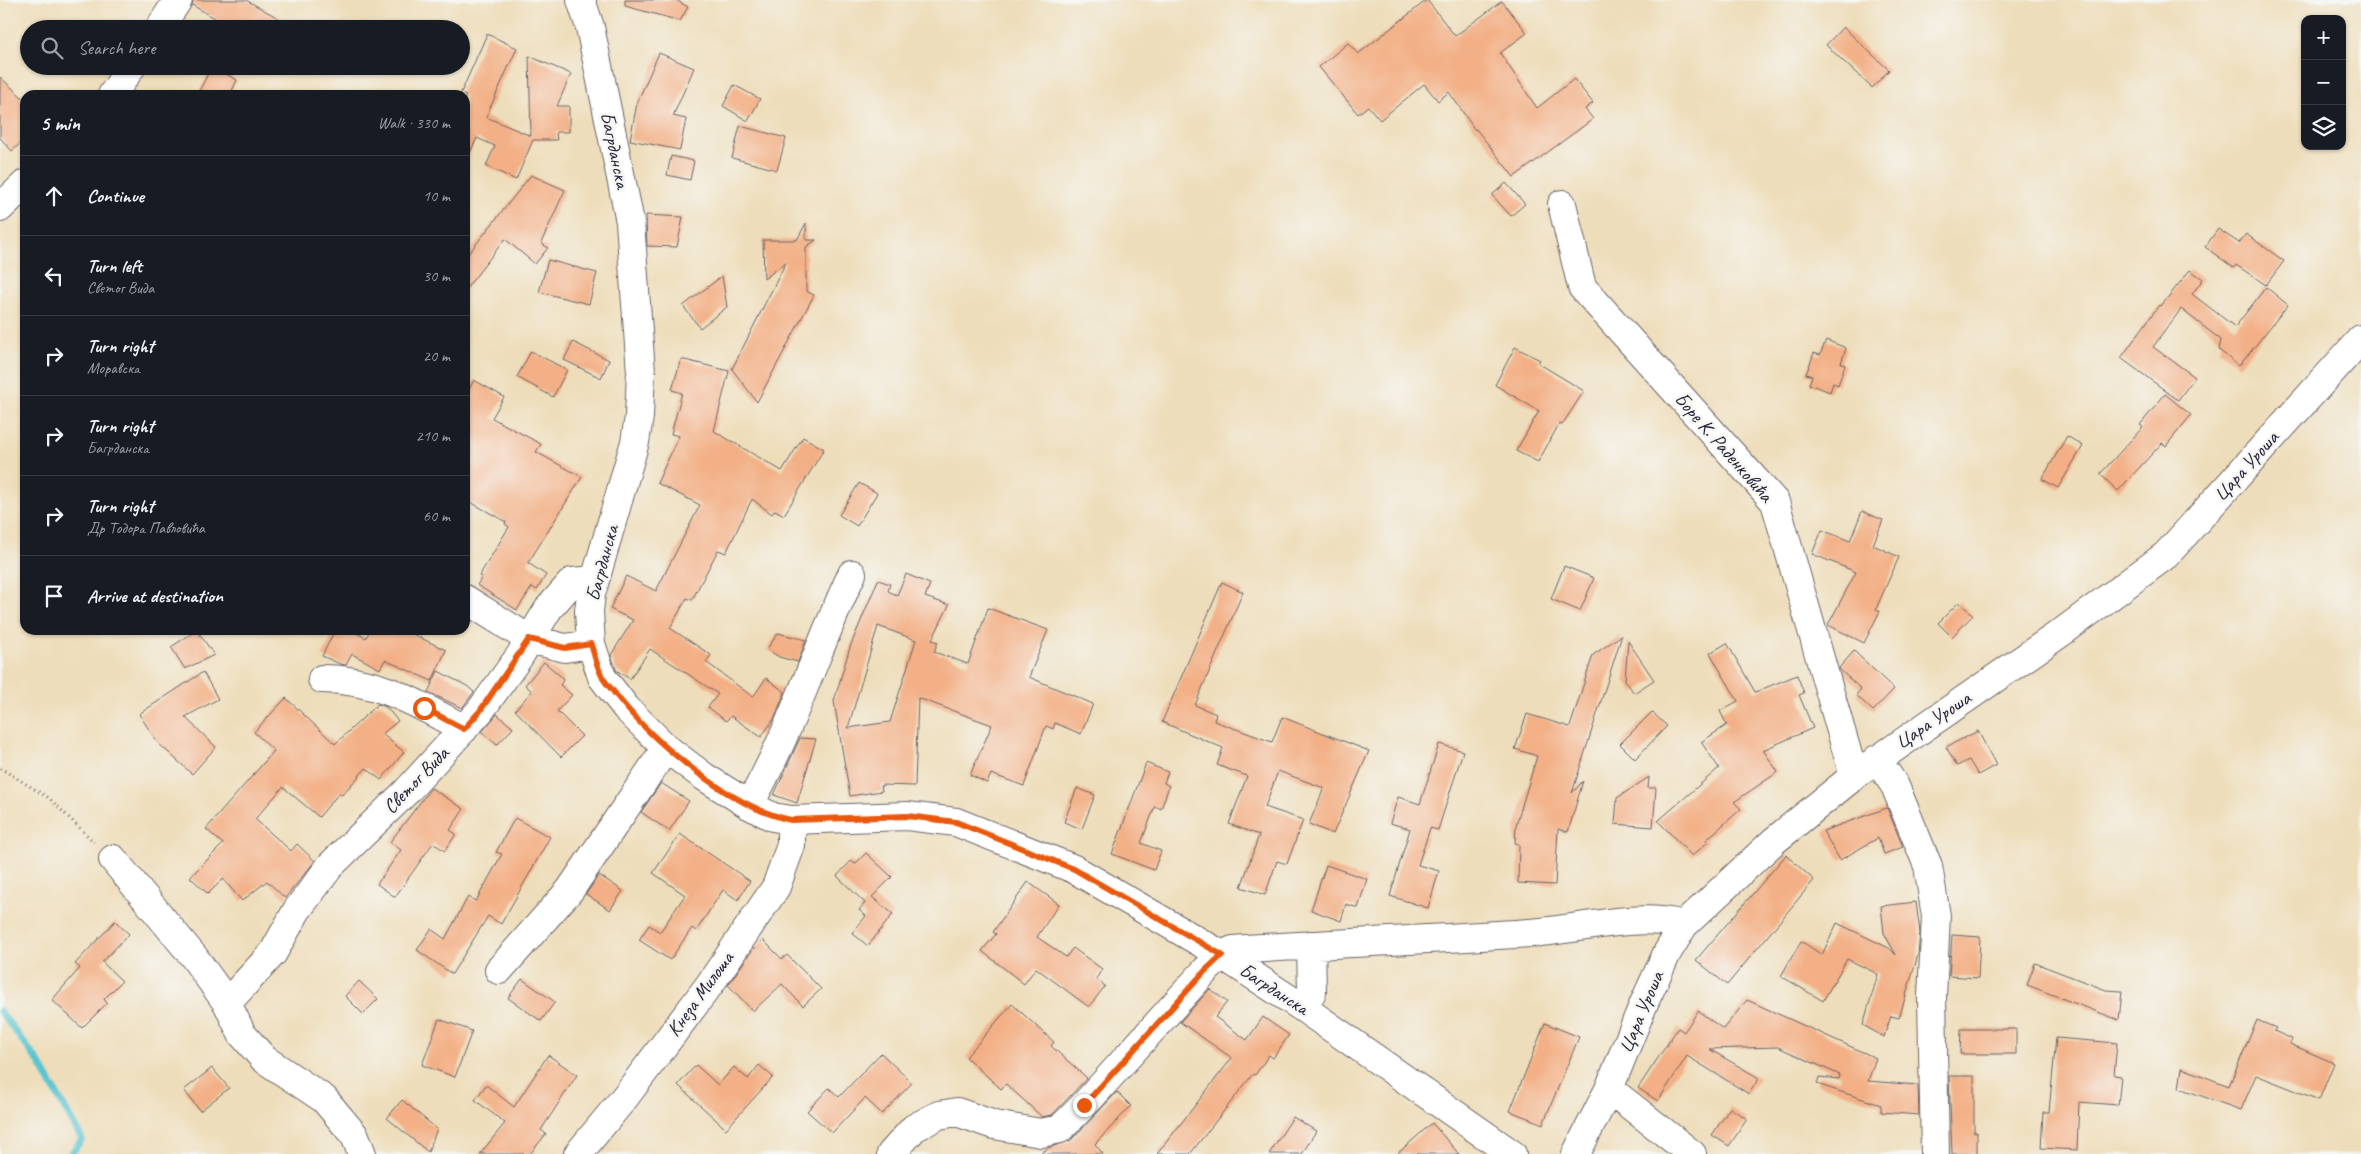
<!DOCTYPE html>
<html lang="en">
<head>
<meta charset="utf-8">
<style>
  body { margin:0; font-family:Caveat,sans-serif; background:#242831; color:#f1f3f6 }
  .controls { position:absolute; right:15px; top:15px; display:grid; overflow:hidden; border-radius:10px; box-shadow:0 1px 4px #0004 }
  .controls button { width:45px; height:45px; display:grid; place-items:center; padding:0; border:0; border-bottom:1px solid #363941; background:#171b24; color:#f1f3f6; font:25px sans-serif }
  .stop { position:absolute; width:15px; height:15px; margin:-11px; border:4px solid #ea580c; border-radius:50%; background:#fff }
  .stop.end { background:#ea580c; border-color:#fff; box-shadow:0 1px 5px #0008 }
  .list { margin:0; padding:0; list-style:none }
  h2 { display:flex; justify-content:space-between; align-items:center; height:65px; margin:0; padding:0 20px; font-size:21px }
  h2 small { font-size:16px; font-weight:400; color:#9ea1a6 }
  .list li { display:grid; grid-template-columns:32px 1fr auto; gap:15px; align-items:center; box-sizing:border-box; height:80px; padding:0 20px; border-top:1px solid #363941 }
  .list b { display:block; font-size:19px; white-space:nowrap }
  .list p { margin:0; font-size:16px; white-space:nowrap; color:#9ea1a6 }
  .list em { font-size:16px; font-style:normal; color:#9ea1a6 }
  .icon { flex:none; width:28px; height:28px; fill:none; stroke:currentColor; stroke-width:2; stroke-linecap:round; stroke-linejoin:round }
  .map { position:relative; flex:none; width:2361px; height:1154px; overflow:hidden }
  .search { position:absolute; background:#171b24; box-shadow:0 1px 4px #0004; left:20px; top:20px; width:450px; height:55px; display:flex; align-items:center; gap:12px; box-sizing:border-box; padding:0 18px; border-radius:28px; color:#9ea1a6; font-size:19px }
  .panel { position:absolute; background:#171b24; box-shadow:0 1px 4px #0004; left:20px; top:90px; width:450px; height:545px; border-radius:15px }
  .map>svg:first-child { display:block }
  .lines { fill:none; stroke-linecap:round; stroke-linejoin:round }
  .stream { stroke:#57c4d0; stroke-width:7 }
  .building { fill:#f3b086; fill-rule:evenodd }
  .minor-casing { stroke:#696367; stroke-width:30 }
  .path { stroke:#696367; stroke-width:3; stroke-dasharray:1 4; stroke-linecap:butt }
  .minor { stroke:#fff; stroke-width:28 }
  .route { stroke:#ea580c; stroke-width:6 }
  .labels { text-anchor:middle; dominant-baseline:central; stroke-width:5; stroke-linejoin:round; paint-order:stroke }
  .street-label { font-size:20px; fill:#22223b; stroke:#f6f6f2 }
</style>
</head>
<body>
<div class="map">
<svg width="2361" height="1154" viewBox="0 0 2361 1154">
  <rect width="100%" height="100%" fill="#f6f6f2"/>
  <filter id="ink" filterUnits="userSpaceOnUse"><feTurbulence type="fractalNoise" baseFrequency=".02" numOctaves="2"/><feDisplacementMap in="SourceGraphic" scale="10" xChannelSelector="R" yChannelSelector="G"/><feConvolveMatrix kernelMatrix="1 2 1 2 8 2 1 2 1" color-interpolation-filters="sRGB"/></filter>
  <filter id="wash" filterUnits="userSpaceOnUse"><feTurbulence type="fractalNoise" baseFrequency=".0096" numOctaves="4" result="noise"/><feDisplacementMap in="SourceGraphic" scale="20" xChannelSelector="R" yChannelSelector="G"/><feGaussianBlur stdDeviation="1.12" result="paint"/><feColorMatrix in="noise" values="0 0 0 0 0 0 0 0 0 0 0 0 0 0 0 0 0 1.4 0 .05"/><feComposite in="paint" operator="in"/></filter>
  <g filter="url(#wash)">
    <rect width="100%" height="100%" fill="#eeddba"/>
    <g class="lines">
      <path class="stream" d="M0,1011L40,1064L82,1139L71,1154"/>
    </g>
    <g id="blocks">
      <path class="building" d="M193,0H246L298,29H234L192,5Z
        M625,0H676L688,7L680,21L625,6Z
        M1427,0L1455,36L1502,1L1527,33L1500,53L1537,108L1574,79L1593,103L1585,109L1593,119L1514,177L1476,129L1475,130L1449,92L1438,101L1424,84L1380,120L1368,106L1358,114L1319,67L1348,43L1358,54Z
        M1843,27L1889,70L1872,88L1826,45Z
        M487,34L517,48L486,117L531,136L529,56L571,74L557,106H569V132H556L557,140H533L516,180L486,166L495,146L477,138L465,163V95H460Z
        M659,53L694,68L673,116L686,119L680,150L630,140L637,103Z
        M212,66L237,80L230,95H197Z
        M0,77L25,100V139L12,151L0,138Z
        M734,85L760,99L748,121L723,106Z
        M740,126L786,138L777,170L732,158Z
        M671,156L694,161L690,180L667,175Z
        M531,175L565,190L541,243L548,248L535,264L505,239L465,290V258Z
        M1506,183L1525,204L1511,216L1492,195Z
        M646,215L683,217L677,247L647,246Z
        M806,223V240H816L806,247V291L814,295L757,402L732,369L786,262L764,279L763,240H797Z
        M2218,229L2239,243L2246,234L2284,261L2266,285L2236,265L2234,268L2205,247Z
        M548,260L597,273L589,304L539,292Z
        M2190,270L2203,279L2192,294L2235,327L2266,287L2288,305L2239,366L2219,350L2221,340L2181,309L2153,347L2195,377L2178,400L2121,358L2159,305L2161,306Z
        M722,276L727,307L700,328L683,306Z
        M1826,340L1846,348L1841,363L1845,365L1838,385L1833,383L1830,392L1809,384L1812,376L1806,374L1814,353L1820,355Z
        M573,342L609,360L601,378L564,360Z
        M1515,347L1540,360L1538,363L1584,391L1562,425L1559,424L1538,462L1516,451L1539,411L1495,385Z
        M531,351L567,370L553,397L517,377Z
        M681,359L729,371L714,431L782,471L803,437L824,449L784,515L775,510L772,514L752,499L726,553L718,550L692,600L687,598L670,628L711,655L706,662L753,697L766,678L785,692L774,719L761,737L731,716L726,721L708,707L718,694L650,649L630,679L616,670L611,655L633,620L610,609L626,576L656,591L700,505L657,483L679,436L671,434L682,393L672,390Z
        M474,380L504,397L492,418L541,444L536,452L582,477L528,563L546,575L537,590L532,587L517,610L477,585L482,577L479,576L509,527L505,524L506,522L465,499V397Z
        M2165,394L2191,415L2166,446L2162,443L2118,491L2100,474L2143,427L2140,425Z
        M2067,436L2083,446L2058,488L2042,479Z
        M859,483L877,493L857,526L839,515Z
        M1862,511L1883,520L1873,545L1899,557L1876,609L1880,611L1864,643L1828,625L1856,572L1812,554L1822,530L1850,541Z
        M1564,566L1594,578L1580,611L1551,599Z
        M906,574L930,584L925,597L949,605L932,640L938,642L934,652L968,664L988,608L1048,630L1029,677L1093,704L1081,734L1055,723L1053,729L1046,726L1024,786L991,774L987,783L970,775L992,725L918,698L915,786L881,785L882,791L850,796L834,701L850,647L878,580L890,584L888,591L897,595ZM878,626L916,640L890,722L848,728Z
        M1222,582L1243,592L1195,705L1216,714L1214,721L1272,742L1282,717L1369,751L1333,834L1309,824L1324,788L1278,771L1265,807L1303,820L1287,864L1277,861L1265,895L1241,887L1259,835L1229,824L1247,776L1217,765L1223,748L1162,722Z
        M1959,602L1973,615L1952,637L1938,623Z
        M197,630L214,655L185,669L171,647Z
        M335,630H351L366,638L370,630H404L446,650L432,681L385,660L380,669L352,654L346,665L340,664L322,656Z
        M778,633L806,640L798,662L779,657L767,649Z
        M1622,635L1572,793L1583,781L1568,832L1558,829L1555,885L1518,883L1519,844L1515,843L1516,825L1537,756L1515,749L1527,714L1570,727L1593,655Z
        M1628,641L1654,680L1634,693L1625,680Z
        M1727,643L1755,692L1797,675L1804,693L1799,695L1813,728L1763,750L1778,772L1734,802L1741,809L1706,840L1708,842L1692,856L1658,821L1719,768L1701,742L1727,725L1720,711L1738,701L1710,653Z
        M1854,651L1894,689L1873,711L1856,695L1861,689L1840,670L1839,668Z
        M544,662L564,679L560,685L572,695L557,711L582,736L561,757L515,710L532,691L525,685Z
        M438,671L467,686L474,692L462,708L428,692Z
        M203,672L218,699L185,717L216,747L192,774L157,742L139,714Z
        M286,698L335,744L378,704L386,707L398,721L382,734L404,752L381,780L366,768L342,795L339,793L319,817L283,787L255,819L291,851L297,844L315,861L285,898L267,881L242,901L223,879L208,894L190,877L223,844L206,829L274,751L254,732Z
        M1652,712L1667,726L1635,759L1620,744Z
        M497,714L513,728L497,745L482,732Z
        M1978,731L1996,765L1978,775L1969,760L1957,766L1946,747Z
        M800,738L816,739L797,803L774,795Z
        M1439,744L1463,751L1438,830L1430,828L1418,865L1439,871L1428,908L1390,896L1410,829L1390,823L1398,797L1420,804Z
        M1146,763L1168,772L1164,783L1169,786L1161,809L1155,806L1141,843L1161,851L1154,870L1112,854Z
        M1649,777L1648,788H1656L1653,827L1615,824L1617,798Z
        M661,783L689,801L669,831L641,812Z
        M431,788L464,809L450,830L456,834L445,851L433,843L395,897L377,884L401,850L390,842Z
        M1077,788L1095,795L1082,829L1064,822Z
        M1887,808L1903,847L1884,854L1878,838L1840,860L1823,831Z
        M515,818L550,837L501,924L488,916L452,974L417,950L431,929L445,939L468,897L476,901L502,854L496,852Z
        M680,834L750,881L738,900L723,890L696,931L692,928L670,960L639,940L649,925L660,932L685,895L653,873Z
        M866,853L892,877L872,897L893,914L868,946L852,933L866,916L859,910L865,903L837,876L851,861L855,864Z
        M1786,855L1814,880L1727,985L1696,960Z
        M1326,865L1367,879L1358,908L1346,904L1341,921L1311,910Z
        M599,875L623,891L610,910L586,894Z
        M1028,882L1059,904L1037,937L1066,957L1073,948L1102,969L1096,979L1105,986L1089,1007L1036,968L1024,984L982,951L996,934L993,932Z
        M1916,902L1920,933L1918,955L1899,1018L1891,1016L1884,1037L1863,1025L1878,974L1847,959L1823,1001L1781,976L1801,941L1822,955L1837,923L1889,948L1896,955L1884,933L1881,906Z
        M115,921L129,934L102,962L122,981L104,999L107,1003L82,1028L52,1000L80,968L75,964Z
        M1952,935L1980,937L1978,978L1949,976Z
        M763,940L782,959L787,955L821,989L803,1006L782,984L753,1011L728,985L751,952Z
        M2035,963L2106,990L2122,991L2119,1020L2027,985Z
        M522,979L555,1002L541,1021L508,998Z
        M359,981L378,999L363,1014L345,996Z
        M1210,989L1227,1002L1215,1017L1247,1040L1263,1017L1289,1035L1273,1058L1269,1055L1255,1075L1253,1074L1190,1154H1157L1232,1058L1180,1022Z
        M1747,1000L1876,1058L1868,1081L1918,1085L1919,1115L1881,1112V1105L1817,1084L1819,1077L1839,1079L1840,1075L1778,1047L1709,1049L1759,1078L1749,1094L1687,1056L1658,1101L1638,1088L1678,1028L1684,1032L1698,1011L1723,1029Z
        M1012,1004L1054,1042L1051,1046L1087,1078L1052,1115L1042,1117L1006,1084L1001,1089L966,1057Z
        M439,1019L472,1031L455,1077L422,1065Z
        M2257,1020L2276,1028L2274,1031L2292,1039L2290,1044L2334,1063L2319,1100L2256,1075L2241,1110L2179,1088L2182,1068L2229,1086Z
        M1545,1023L1579,1037L1543,1124L1510,1111Z
        M1961,1029H2016V1054H1960Z
        M2056,1038L2117,1043L2114,1075L2121,1076L2118,1105L2079,1102L2077,1150L2041,1148L2043,1112H2049Z
        M881,1053L912,1083L882,1114L865,1098L832,1133L807,1111L829,1088L839,1097Z
        M548,1055L577,1075L541,1130L546,1134L530,1154H480L505,1123L475,1100L486,1085L514,1107Z
        M696,1065L718,1085L734,1067L748,1079L759,1065L773,1077L726,1129L678,1085Z
        M212,1068L229,1088L200,1111L184,1090Z
        M1949,1076H1974V1132H1977V1154H1952Z
        M1117,1092L1131,1106L1095,1144L1103,1154H1040L1048,1148L1071,1140Z
        M402,1100L437,1129L428,1152L387,1118Z
        M1730,1108L1747,1119L1729,1146L1712,1135Z
        M1293,1117L1316,1131L1302,1154H1269Z
        M1432,1123L1459,1154H1397Z"/>
    </g>
  </g>
  <g filter="url(#ink)">
    <use href="#blocks" fill-opacity="0" stroke="#696367" stroke-width="1"/>
    <g class="lines">
      <g class="minor-casing">
        <path id="minor" d="M581,0L590,27L630,222L641,372L639,417L635,442L591,594L589,611L591,644L602,677L626,708L666,748L703,776L749,805L773,817L791,820L907,816L956,822L1074,869L1222,955L1303,1008L1512,1154
          M159,29L178,0
          M112,95L132,66
          M1562,204L1582,287L1775,502L1854,776
          M0,208L25,184
          M465,599L529,639L565,648L591,644
          M322,679C378,679 416,703 464,729
          M1877,759L1895,786L1928,866L1936,916L1932,997L1935,1154
          M749,805C791,732 816,650 852,574
          M113,859L194,957L227,1003L242,1034L264,1059L324,1099L355,1136L362,1154
          M499,970L570,890L666,748
          M227,1003L273,953L297,910L331,865L407,791L480,711L519,657L549,608L572,582L595,580
          M1303,1008L1312,992L1311,945
          M1609,1089L1692,1154
          M578,1154L625,1097L710,984L776,887L791,845V820
          M891,1154L914,1128L939,1115L957,1112L994,1125L1041,1133L1060,1129L1084,1105L1205,971L1222,955L1233,950C1332,943 1430,940 1529,933C1580,930 1634,912 1684,925
          M1576,1154L1609,1089L1644,1003L1667,953L1684,925L1774,841L1854,776L2065,630L2166,555L2361,339"/>
      </g>
      <path class="path" d="M0,768L49,798L94,842"/>
      <use href="#minor" class="minor"/>
    </g>
  </g>
  <g class="lines" filter="url(#ink)">
    <path class="route" d="M424,708L464,729L480,711L529,639L565,648L591,644C594,654 597,667 602,676C605,683 612,689 616,695C653,742 731,808 791,820L907,816L956,822L1074,869L1222,955L1205,971L1084,1105"/>
  </g>
  <g class="labels">
    <g class="street-label">
      <text transform="translate(615 150) rotate(78)">Багрданска</text>
      <text transform="translate(1724 447) rotate(49)">Боре К. Раденковића</text>
      <text transform="translate(2246 466) rotate(-48)">Цара Уроша</text>
      <text transform="translate(602 563) rotate(-75)">Багрданска</text>
      <text transform="translate(1933 720) rotate(-34)">Цара Уроша</text>
      <text transform="translate(416 780) rotate(-46)">Светог Вида</text>
      <text transform="translate(1274 989) rotate(33)">Багрданска</text>
      <text transform="translate(700 994) rotate(-54)">Кнеза Милоша</text>
      <text transform="translate(1641 1012) rotate(-67)">Цара Уроша</text>
    </g>
  </g>
</svg>
<div class="controls">
<button>+</button>
<button>−</button>
<button><svg class="icon" aria-label="layers" viewBox="0 0 24 24"><path d="M12 4l9 5-9 5-9-5zM3 14l9 5 9-5"/></svg></button>
</div>
<div class="stop" style="left:424px;top:708px"></div>
<div class="stop end" style="left:1084px;top:1105px"></div>
<div class="search"><svg class="icon" aria-label="search" viewBox="0 0 24 24"><circle cx="10" cy="10" r="6"/><path d="M15 15l6 6"/></svg>Search here</div>
<section class="panel">
<h2>5 min<small>Walk · 330 m</small></h2>
<ul class="list">
<li><svg class="icon" aria-label="ahead" viewBox="0 0 24 24"><path d="M12 20V5M6 11l6-6 6 6"/></svg><div><b>Continue</b></div><em>10 m</em></li>
<li><svg class="icon" aria-label="left" viewBox="0 0 24 24"><path d="M17 20v-9H6M10 6l-5 5 5 5"/></svg><div><b>Turn left</b><p>Светог Вида</p></div><em>30 m</em></li>
<li><svg class="icon" aria-label="right" viewBox="0 0 24 24"><path d="M7 20v-9h11M14 6l5 5-5 5"/></svg><div><b>Turn right</b><p>Моравска</p></div><em>20 m</em></li>
<li><svg class="icon" aria-label="right" viewBox="0 0 24 24"><path d="M7 20v-9h11M14 6l5 5-5 5"/></svg><div><b>Turn right</b><p>Багрданска</p></div><em>210 m</em></li>
<li><svg class="icon" aria-label="right" viewBox="0 0 24 24"><path d="M7 20v-9h11M14 6l5 5-5 5"/></svg><div><b>Turn right</b><p>Др Тодора Павловића</p></div><em>60 m</em></li>
<li><svg class="icon" aria-label="arrive" viewBox="0 0 24 24"><path d="M6 21V4h12l-3 4 3 4H6"/></svg><div><b>Arrive at destination</b></div></li>
</ul>
</section>
</div>
</body>
</html>
